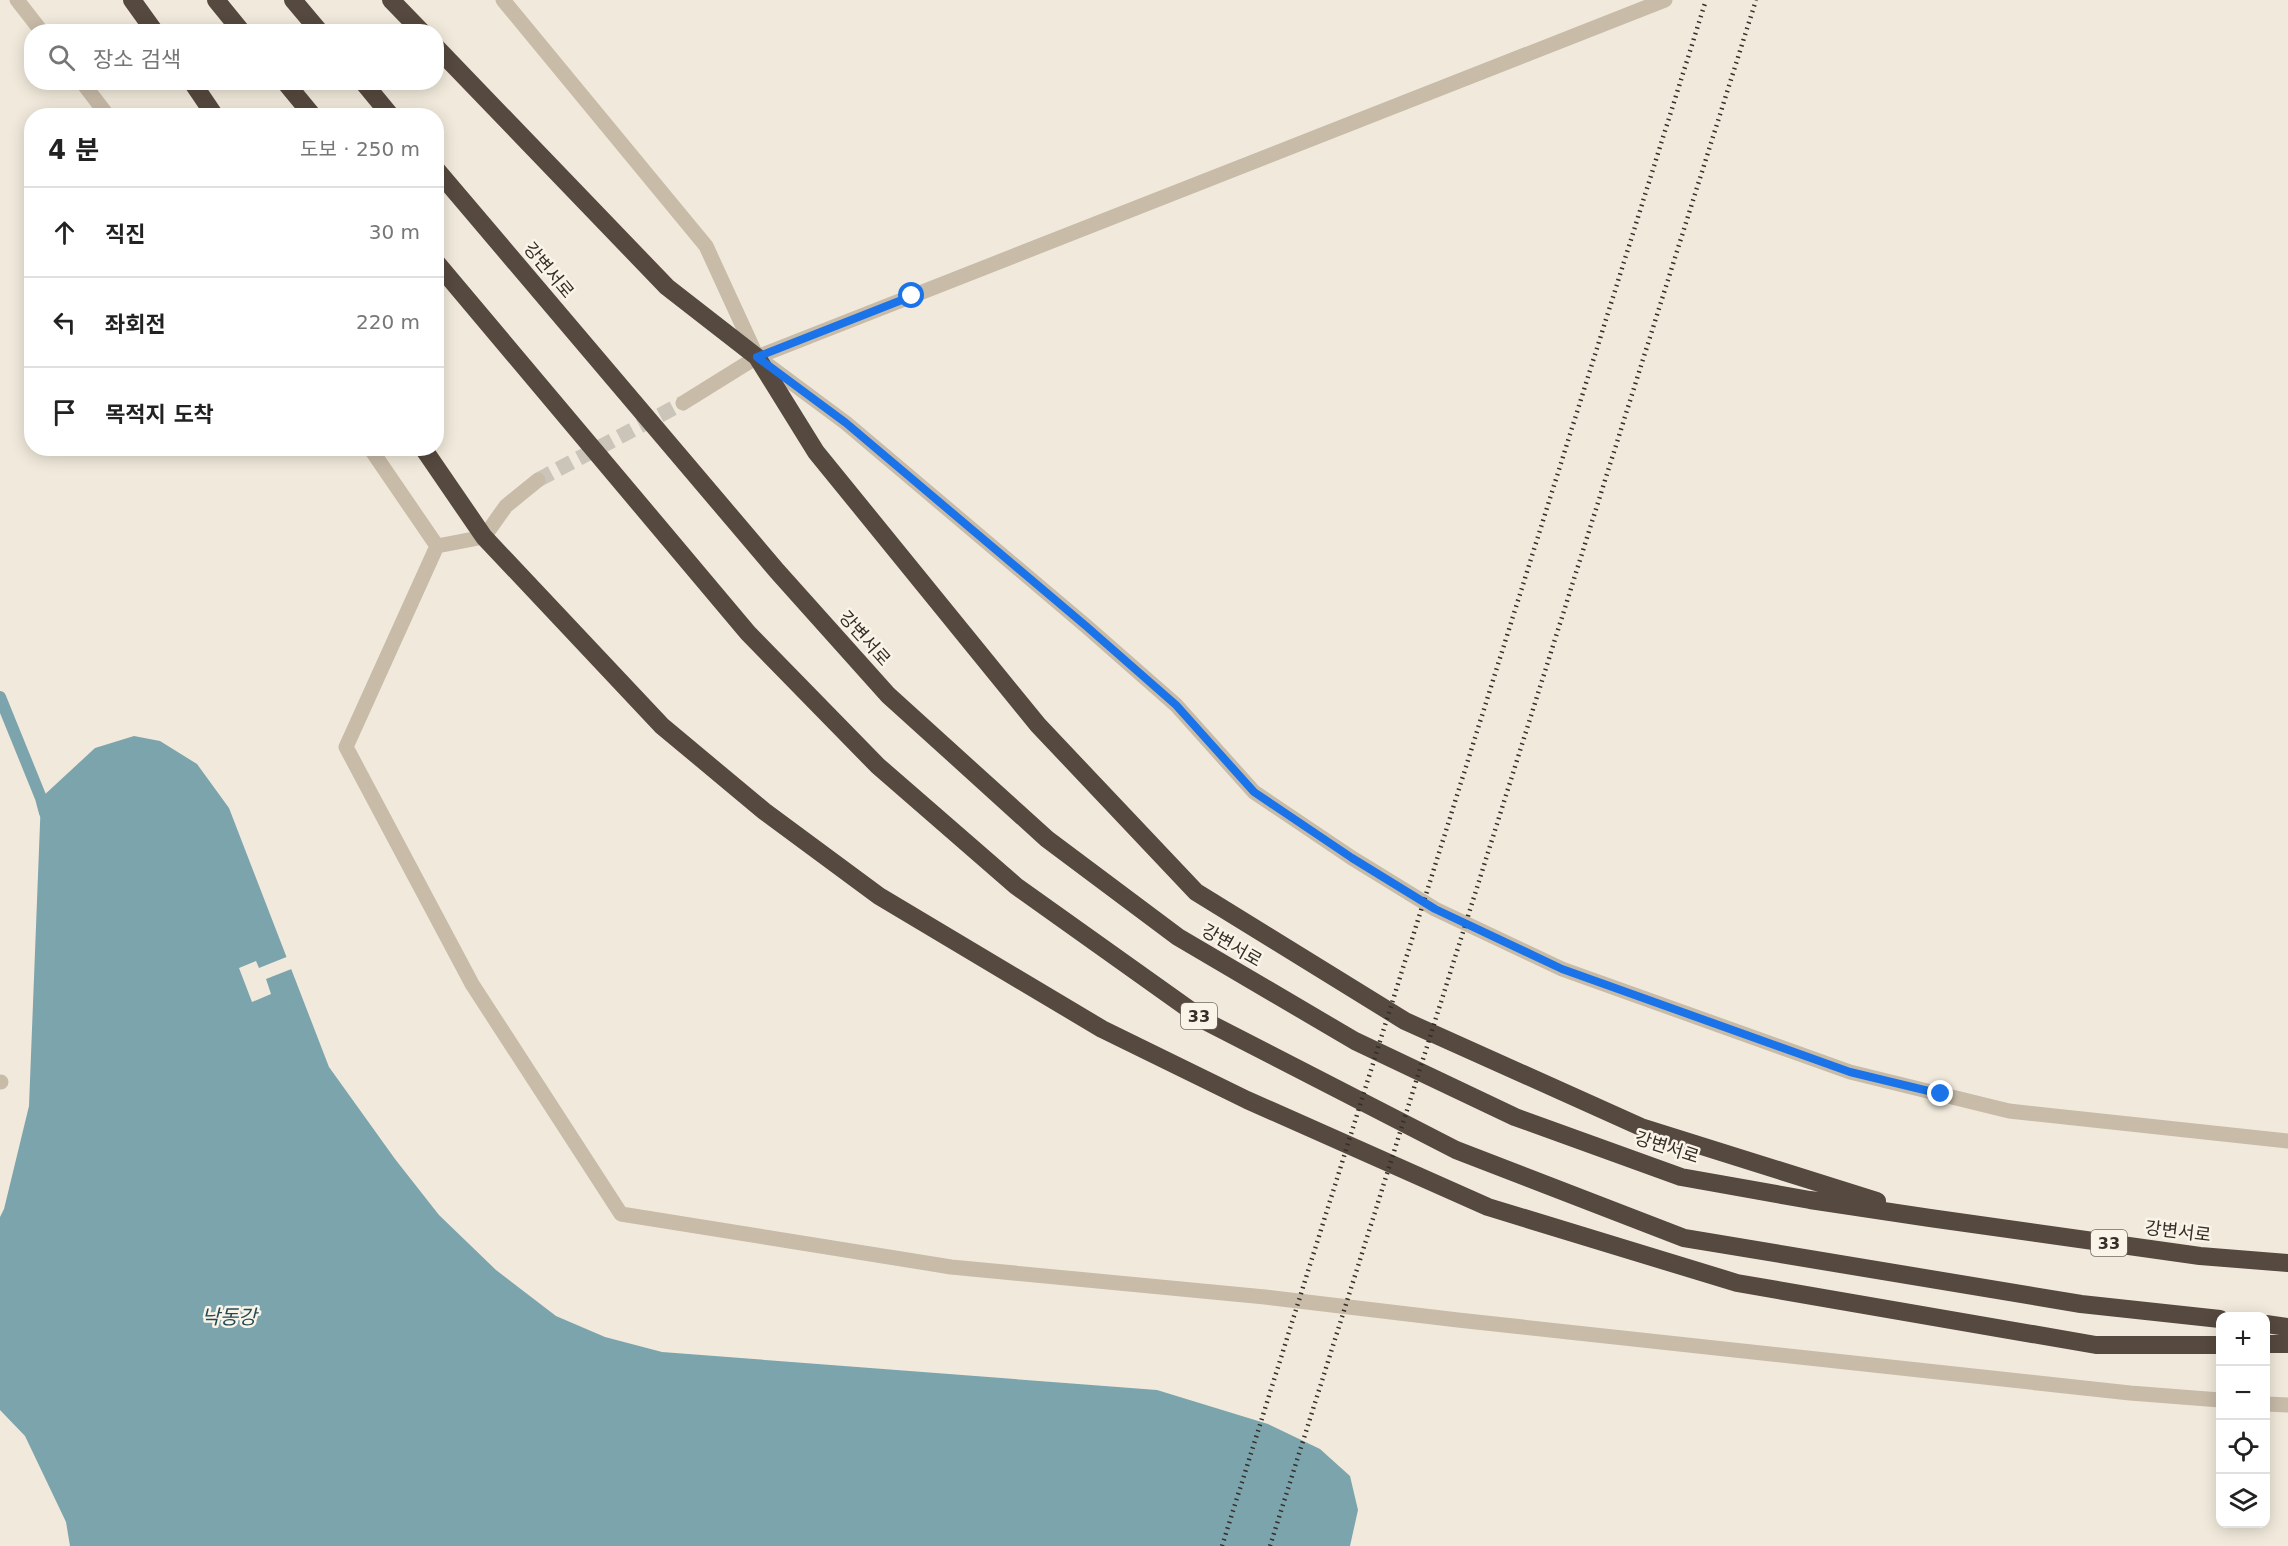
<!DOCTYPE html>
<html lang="ko">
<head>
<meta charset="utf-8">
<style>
  body { margin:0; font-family:"DejaVu Sans","Noto Sans KR",sans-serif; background:#f6f6f6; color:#222 }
  .controls { position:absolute; right:18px; bottom:18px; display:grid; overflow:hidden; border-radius:12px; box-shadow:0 3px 15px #0003 }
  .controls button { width:54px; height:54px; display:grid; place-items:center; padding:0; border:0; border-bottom:2px solid #e0e0e0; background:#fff; color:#222; font:30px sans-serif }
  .stop { position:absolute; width:18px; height:18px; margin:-14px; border:4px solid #1a73e8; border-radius:50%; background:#fff }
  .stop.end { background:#1a73e8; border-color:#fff; box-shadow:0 2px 6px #0008 }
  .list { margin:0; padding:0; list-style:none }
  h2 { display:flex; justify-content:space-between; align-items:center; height:78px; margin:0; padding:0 24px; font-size:26px }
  h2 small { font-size:20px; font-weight:400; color:#767676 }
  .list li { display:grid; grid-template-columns:39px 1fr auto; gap:18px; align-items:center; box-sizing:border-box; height:90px; padding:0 24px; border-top:2px solid #e0e0e0 }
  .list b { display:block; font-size:22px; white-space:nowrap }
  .list em { font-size:20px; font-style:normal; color:#767676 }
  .icon { flex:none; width:33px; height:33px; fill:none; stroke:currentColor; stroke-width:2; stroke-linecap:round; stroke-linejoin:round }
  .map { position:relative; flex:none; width:2288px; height:1546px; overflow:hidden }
  .search { position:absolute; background:#fff; box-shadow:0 3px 15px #0003; left:24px; top:24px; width:420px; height:66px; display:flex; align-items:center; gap:15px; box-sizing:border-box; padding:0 21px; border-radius:24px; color:#767676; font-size:22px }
  .panel { position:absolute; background:#fff; box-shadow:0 3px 15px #0003; left:24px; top:108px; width:420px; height:348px; border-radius:24px }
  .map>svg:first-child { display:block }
  .water { fill:#7ca4ad }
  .pier { fill:#f1eadc }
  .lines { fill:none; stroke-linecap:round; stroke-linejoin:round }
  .stream { stroke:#7ca4ad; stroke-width:12 }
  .minor-tunnel { stroke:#cbc4b8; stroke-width:15; stroke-dasharray:15 8; stroke-linecap:butt }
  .minor { stroke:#c8bba8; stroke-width:15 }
  .highway { stroke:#56493f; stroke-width:18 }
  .rail { stroke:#352e28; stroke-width:4.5; stroke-dasharray:1.5 4.5; stroke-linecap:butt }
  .route { stroke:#1a73e8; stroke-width:8 }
  .labels { text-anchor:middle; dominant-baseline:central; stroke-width:5; stroke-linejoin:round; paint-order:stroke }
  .shield { fill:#f9f3e8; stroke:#706962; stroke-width:1.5 }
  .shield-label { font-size:16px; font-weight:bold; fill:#352e28 }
  .street-label { font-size:18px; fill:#352e28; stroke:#f9f3e8 }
  .water-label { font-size:20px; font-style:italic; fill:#1f4a55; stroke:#f9f3e8 }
</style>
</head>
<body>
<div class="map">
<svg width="2288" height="1546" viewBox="0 0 2288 1546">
  <rect width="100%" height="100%" fill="#f1eadc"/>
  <path class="water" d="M134,736L160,741L197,764L229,808L329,1067L395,1159L439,1215L496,1270L556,1316L605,1337L662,1352L1157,1390L1268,1424L1320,1449L1350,1476L1358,1510L1350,1546H70L66,1522L25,1436L0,1410V1217L4,1209L29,1106L41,798L95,748Z"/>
  <path class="pier" d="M289,956L294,968L266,979L271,994L252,1002L239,968L256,961L259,968Z"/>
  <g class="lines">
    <path class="stream" d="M0,697L41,798L45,813"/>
    <path class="minor-tunnel" d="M538,480L683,403"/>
    <path class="minor" d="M17,0L42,32
      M503,0L706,246L757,357L846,423L1086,626L1176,705L1254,792L1352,858L1435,909L1562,969L1850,1072L2009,1111L2288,1141
      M82,82L108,116
      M683,403L757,357L1665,0
      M370,448L437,546L484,537L506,506L538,480
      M437,546L346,747L472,984L621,1214L951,1267L1265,1297L1458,1320L2130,1393L2220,1400
      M0,1082H1
      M2266,1404L2288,1405"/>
    <path class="highway" d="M132,0L155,32
      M216,0L242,32
      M293,0L320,32
      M391,0L422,32
      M436,47L667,287L757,357L816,452L1038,725L1196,892L1405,1021L1641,1127L1877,1201
      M192,82L215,116
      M285,82L313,116
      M363,82L391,116
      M436,169L777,571L888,695L1047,839L1178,937L1355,1041L1515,1117L1681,1177L1810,1200L1930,1218L2200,1256L2288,1263
      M436,262L748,633L878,766L1016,886L1207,1022L1456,1150L1684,1238L2081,1304L2220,1319
      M423,448L484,537L662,726L764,811L879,896L1102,1029L1247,1100L1488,1207L1737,1283L2096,1345H2220
      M2266,1324L2288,1327
      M2266,1344H2288"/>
    <path class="rail" d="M1222,1546L1706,0
      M1270,1546L1756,0"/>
  </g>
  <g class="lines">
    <path class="route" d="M912,296L757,357L846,423L1086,626L1176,705L1254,792L1352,858L1435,909L1562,969L1850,1072L1941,1094"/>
  </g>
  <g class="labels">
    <g class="shield">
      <rect x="1181" y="1003" width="36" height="26" rx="4.5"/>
      <rect x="2091" y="1230" width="36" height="26" rx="4.5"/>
    </g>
    <g class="shield-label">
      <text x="1199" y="1016">33</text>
      <text x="2109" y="1243">33</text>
    </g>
    <g class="street-label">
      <text transform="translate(549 270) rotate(50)">강변서로</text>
      <text transform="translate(865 638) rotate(48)">강변서로</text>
      <text transform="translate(1232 945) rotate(30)">강변서로</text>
      <text transform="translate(1667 1147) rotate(18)">강변서로</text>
      <text transform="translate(2178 1231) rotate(7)">강변서로</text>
    </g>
    <g class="water-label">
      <text x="229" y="1317">낙동강</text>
    </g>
  </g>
</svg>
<div class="controls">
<button>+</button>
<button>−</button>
<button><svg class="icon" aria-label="locate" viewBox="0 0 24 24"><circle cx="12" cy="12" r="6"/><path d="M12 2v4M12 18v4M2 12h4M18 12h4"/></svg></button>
<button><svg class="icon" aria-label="layers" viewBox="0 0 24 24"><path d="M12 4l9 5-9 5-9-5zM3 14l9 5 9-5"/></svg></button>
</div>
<div class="stop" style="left:912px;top:296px"></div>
<div class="stop end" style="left:1941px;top:1094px"></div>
<div class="search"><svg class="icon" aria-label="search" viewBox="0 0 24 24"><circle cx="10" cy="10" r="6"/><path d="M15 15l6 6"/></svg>장소 검색</div>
<section class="panel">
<h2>4 분<small>도보 · 250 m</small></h2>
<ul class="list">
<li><svg class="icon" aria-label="ahead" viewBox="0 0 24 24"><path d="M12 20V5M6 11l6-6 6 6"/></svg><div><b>직진</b></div><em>30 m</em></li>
<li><svg class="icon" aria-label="left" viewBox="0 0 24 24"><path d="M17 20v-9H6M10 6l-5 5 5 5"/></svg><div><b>좌회전</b></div><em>220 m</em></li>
<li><svg class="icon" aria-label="arrive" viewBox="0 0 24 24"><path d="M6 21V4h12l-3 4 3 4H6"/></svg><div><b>목적지 도착</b></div></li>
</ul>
</section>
</div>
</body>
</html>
